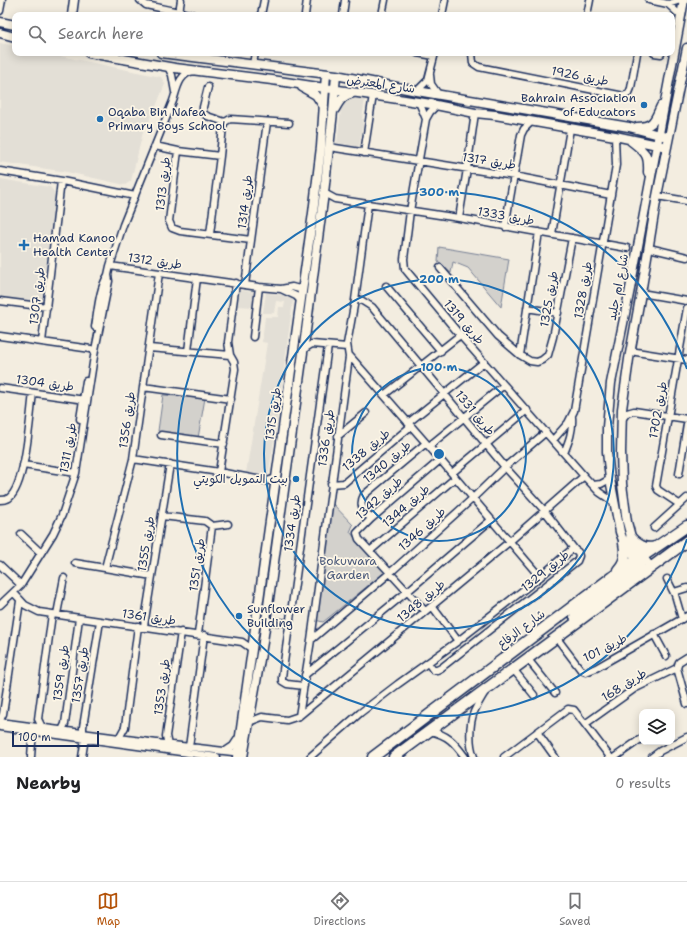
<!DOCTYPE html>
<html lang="en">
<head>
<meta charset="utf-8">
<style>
  body { margin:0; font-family:"Shantell Sans","Playpen Sans Arabic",sans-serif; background:#f2f2f2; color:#202124 }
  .controls { position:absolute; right:12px; bottom:12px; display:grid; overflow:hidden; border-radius:8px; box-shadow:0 2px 10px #0003 }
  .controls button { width:36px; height:36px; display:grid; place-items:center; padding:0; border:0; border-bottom:1px solid #e0e0e0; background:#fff; color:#202124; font:20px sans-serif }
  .scale { position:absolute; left:12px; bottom:10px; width:87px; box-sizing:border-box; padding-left:4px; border:2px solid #1b2f5e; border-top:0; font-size:11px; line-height:14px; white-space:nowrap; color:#1b2f5e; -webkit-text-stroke:3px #fcf5e5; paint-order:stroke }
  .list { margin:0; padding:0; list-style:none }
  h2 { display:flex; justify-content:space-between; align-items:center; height:52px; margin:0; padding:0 16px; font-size:17px }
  h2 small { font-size:13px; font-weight:400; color:#757577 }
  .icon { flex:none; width:22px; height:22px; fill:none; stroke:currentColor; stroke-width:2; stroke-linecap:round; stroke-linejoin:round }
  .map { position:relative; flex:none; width:687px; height:757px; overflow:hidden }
  .search { position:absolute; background:#fff; box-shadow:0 2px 10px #0003; left:12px; right:12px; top:12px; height:44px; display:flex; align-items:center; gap:10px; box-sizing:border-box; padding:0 14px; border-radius:8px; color:#757577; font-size:15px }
  .sheet { height:124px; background:#fff }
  nav { display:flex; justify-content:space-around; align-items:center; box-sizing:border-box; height:56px; border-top:1px solid #e0e0e0; background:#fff; font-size:11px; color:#757577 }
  nav a { display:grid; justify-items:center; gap:2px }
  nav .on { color:#b45309 }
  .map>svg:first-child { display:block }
  .built { fill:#e3dfd6 }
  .green { fill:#d3d1cc; stroke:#778095 }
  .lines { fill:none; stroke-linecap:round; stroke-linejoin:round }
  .minor-casing { stroke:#1b2f5e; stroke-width:9 }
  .tertiary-casing { stroke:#1b2f5e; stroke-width:11 }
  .primary-casing { stroke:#1b2f5e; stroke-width:13 }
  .minor { stroke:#fcf5e5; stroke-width:6 }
  .tertiary { stroke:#fcf5e5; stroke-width:8 }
  .primary { stroke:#fcf5e5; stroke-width:10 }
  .ring { fill:none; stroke:#1f6fb2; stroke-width:2 }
  .poi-dot { fill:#1f6fb2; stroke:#fcf5e5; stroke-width:1.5 }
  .labels { text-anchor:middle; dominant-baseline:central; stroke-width:3.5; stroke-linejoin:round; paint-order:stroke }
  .street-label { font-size:12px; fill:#1b2f5e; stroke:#fcf5e5 }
  .poi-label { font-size:12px; fill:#1b2f5e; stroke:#fcf5e5; text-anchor:start }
  .park-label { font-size:12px; fill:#49587a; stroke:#fcf5e5 }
  .centre { fill:#1f6fb2; stroke:#fcf5e5; stroke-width:2 }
  .ring-label { font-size:12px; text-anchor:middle; font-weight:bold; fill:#1f6fb2; stroke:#fcf5e5; stroke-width:3.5; stroke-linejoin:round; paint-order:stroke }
</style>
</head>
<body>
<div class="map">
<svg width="687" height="757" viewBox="0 0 687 757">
  <rect width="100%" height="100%" fill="#f3ede0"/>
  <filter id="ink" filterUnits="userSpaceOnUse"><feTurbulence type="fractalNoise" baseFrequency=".025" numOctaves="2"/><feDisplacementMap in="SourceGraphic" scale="8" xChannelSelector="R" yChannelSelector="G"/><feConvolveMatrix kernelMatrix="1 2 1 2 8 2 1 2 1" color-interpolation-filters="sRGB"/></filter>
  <g filter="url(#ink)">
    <path class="built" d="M0,43L15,46V53H46L161,77L165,84L153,114H151L149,124H145L131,181L125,185L67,172L0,162Z
      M351,96L365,98L362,119H364L359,147L337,143L342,100Z
      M0,179L50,187L55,193L42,299L35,303L0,297Z
      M239,290L255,292L253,307L237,306Z
      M266,293L291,296L293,300L282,383L272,453L268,475L246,473L267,343L262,342L265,317H278L279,307H284L285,302L276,301L274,313H263Z"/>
    <path class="green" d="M439,247L509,259L501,307L468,268L453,262L451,273L438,262Z
      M163,395L205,398L198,438L158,431Z
      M331,502L353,525L350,532L385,572L323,622L315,620Z"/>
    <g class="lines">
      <g class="minor-casing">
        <path id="minor" d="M140,0L146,5L193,15
          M649,0L668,4L681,0
          M668,4L681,16
          M0,11L2,0
          M179,12L181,0
          M261,15L264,0
          M305,15L307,0
          M343,15L345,0
          M382,15L385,0
          M442,15L445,0
          M587,15L590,0
          M417,53L434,56
          M472,53L473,63L479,67L624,96L629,93L631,88L637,53
          M654,53L661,54
          M253,64L255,53
          M168,67L172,75L175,92
          M430,75L431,84L438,94
          M208,87L203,107V113L207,116L225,122
          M417,91L428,80L435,53
          M419,102L426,119
          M437,105L430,112L426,119L410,211L404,259L405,269L460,335L584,476L599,492L615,503
          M225,122L230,119L289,123
          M155,146L178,151L220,156
          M329,147L514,176L611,195
          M178,151L169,221L172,228L180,231L251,240
          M364,153L373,95
          M0,171L62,181L135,196
          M324,193L335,199L459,218L627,248
          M657,196L687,201
          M459,218L467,169L475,113
          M505,227L521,135L524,129L531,122
          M210,234L220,156L223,126L225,122
          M552,234L570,129
          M649,248L687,257
          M110,266L259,287L281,289L292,287L303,290
          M440,268L498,336L520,355L530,361L537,362L542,360L548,355L553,337L572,238
          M245,285L267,122
          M386,286L441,351
          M281,289L296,296L301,301
          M641,293L687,301
          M355,300H361L372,307L505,467L544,510L575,550
          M0,301L47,307
          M527,308L558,313
          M95,327C98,310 99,289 108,275
          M0,336L91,349
          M253,337L259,287
          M42,342L61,181
          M149,348L230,355
          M304,349L312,344L347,347
          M188,351L197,278
          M630,351L687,360
          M349,355L426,443L540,577
          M520,355L539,232
          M143,387L231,399
          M0,388L85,400
          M384,395L460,335
          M80,419L86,381
          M622,419L627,413L634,411L687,419
          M408,423L484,362
          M161,435L224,444
          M338,436L366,413
          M553,440L568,423L574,411L616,165L615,136
          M429,446L504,385
          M564,453C569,441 573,431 572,417
          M133,459L219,472L267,481L276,478
          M23,465L76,473
          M219,472L235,369L234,362L230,355L228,342L236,283
          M452,473L527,410
          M679,474L687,424
          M331,484L344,483L411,426
          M593,485L601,484L610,479
          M0,500C3,500 6,500 9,498C26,485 30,415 33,393
          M679,504L658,490L656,486L687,308
          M162,516L205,521L212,526L198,634
          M371,519C364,510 358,506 364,495L426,443
          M212,526L228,524
          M654,528L687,498
          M21,534L41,553
          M370,551L455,478
          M75,563L152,576
          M0,565L21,585
          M105,568L133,459L159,273
          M667,579L675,595L682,619
          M674,592L687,588
          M14,593L25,605L39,612L242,642L252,649
          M0,605L21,585L53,534L62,515L76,473L95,350L109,281L108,275L110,266L123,225L173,101C177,89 179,73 194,71
          M432,606L458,641
          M425,611L359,539L357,533L371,519L440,460
          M57,614L64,578
          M266,621L289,623
          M144,626L170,464
          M654,634L666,656
          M556,637L581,670L586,672L596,668L687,616
          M311,640L391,572L472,499L505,467L546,432
          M527,658L555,693
          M677,668L687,704
          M677,668L679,662L687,657
          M513,669L534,695
          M305,675L408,591L491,520
          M304,686L287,684L282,681V677L328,346
          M299,716L311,640L349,357L347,344L355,300L368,204
          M0,720L3,714L20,601
          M0,722L164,744L241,753
          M249,722L262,717L287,720L299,716L509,542L584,476
          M585,724L634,689L677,668
          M0,727L217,757
          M42,727L38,719L52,614
          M62,730L65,724L79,618
          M430,731C448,735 454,742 465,757
          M83,732V727L100,621
          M537,732L555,757
          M119,738L125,727L138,626
          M168,745L166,736L181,632
          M189,747L204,635
          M227,750L233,746L239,737
          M31,757L33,729
          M82,757L85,738
          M310,757L360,713L398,684L458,641L540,577L571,550H575L578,552L579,556L577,561L441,668L437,670H433L428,663
          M474,757C469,745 469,724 474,712C477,705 481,699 485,692
          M504,757L568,709L574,710L610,757
          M615,757L642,738
          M652,757L660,751L687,737"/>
      </g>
      <g class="tertiary-casing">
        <path id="tertiary" d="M72,15L74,0
          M0,22L15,25
          M0,33L15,37
          M89,53L175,68L272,80L431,104L475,113L495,115L615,136L667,147
          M161,53L336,75L417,91L629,127L663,136
          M302,87L316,95L324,107
          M335,109C340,100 343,95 353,93
          M637,127C654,127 655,119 661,106
          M631,141C645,152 649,154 648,172
          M640,564L624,543L620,532L610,479L607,452V427L611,383L630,289L684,0
          M651,568L633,544L627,522L622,484L621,452L622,409L629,359L641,293L657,196L687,48
          M237,757L313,213L321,147L326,74
          M243,757L263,642L305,338L324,193L333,112L336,75"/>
      </g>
      <g class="primary-casing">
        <path id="primary" d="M631,538C638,545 645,550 655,547
          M618,570C626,561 626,555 624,543
          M575,617L586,607L637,569L640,564L642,559
          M373,757L612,577L687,526
          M394,757L687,541"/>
      </g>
      <use href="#minor" class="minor"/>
      <use href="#tertiary" class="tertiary"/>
      <use href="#primary" class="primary"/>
    </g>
  </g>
  <g class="ring">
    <circle cx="439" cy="454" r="87"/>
    <circle cx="439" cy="454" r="175"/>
    <path d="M687 539A262 262 0 1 1 687 369"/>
  </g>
  <g class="poi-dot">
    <circle cx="644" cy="105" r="4"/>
    <circle cx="100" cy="119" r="4"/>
    <path d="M22 239h4v4h4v4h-4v4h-4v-4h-4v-4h4z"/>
    <circle cx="296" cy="479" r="4"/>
    <circle cx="239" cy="616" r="4"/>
  </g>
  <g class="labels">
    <g class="street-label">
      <text transform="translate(580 76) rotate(11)">طريق 1926</text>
      <text transform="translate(381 84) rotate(8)">شارع المعترض</text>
      <text transform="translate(489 161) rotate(9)">طريق 1317</text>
      <text transform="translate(163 184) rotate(-83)">طريق 1313</text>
      <text transform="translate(245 202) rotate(-83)">طريق 1314</text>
      <text transform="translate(506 216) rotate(10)">طريق 1333</text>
      <text transform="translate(155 261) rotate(8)">طريق 1312</text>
      <text transform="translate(618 287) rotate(-79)">شارع ام جليد</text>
      <text transform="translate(583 290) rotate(-80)">طريق 1328</text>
      <text transform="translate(37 296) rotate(-83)">طريق 1307</text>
      <text transform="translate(549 299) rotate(-80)">طريق 1325</text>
      <text transform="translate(464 322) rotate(49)">طريق 1319</text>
      <text transform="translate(45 383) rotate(8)">طريق 1304</text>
      <text transform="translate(658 410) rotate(-80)">طريق 1702</text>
      <text transform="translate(475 413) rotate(50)">طريق 1331</text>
      <text transform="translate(273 414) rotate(-82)">طريق 1315</text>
      <text transform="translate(127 420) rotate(-82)">طريق 1356</text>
      <text transform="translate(326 438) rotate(-82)">طريق 1336</text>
      <text transform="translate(68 448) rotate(-80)">طريق 1311</text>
      <text transform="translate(366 450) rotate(-40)">طريق 1338</text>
      <text transform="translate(387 462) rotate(-40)">طريق 1340</text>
      <text transform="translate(379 498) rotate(-41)">طريق 1342</text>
      <text transform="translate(406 506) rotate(-41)">طريق 1344</text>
      <text transform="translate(292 523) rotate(-82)">طريق 1334</text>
      <text transform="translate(422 529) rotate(-42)">طريق 1346</text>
      <text transform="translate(146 544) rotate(-81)">طريق 1355</text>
      <text transform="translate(197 565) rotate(-82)">طريق 1351</text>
      <text transform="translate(545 571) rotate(-39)">طريق 1329</text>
      <text transform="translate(421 601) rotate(-40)">طريق 1348</text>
      <text transform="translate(149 617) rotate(8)">طريق 1361</text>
      <text transform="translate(521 629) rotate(-37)">شارع الرفاع</text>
      <text transform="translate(605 648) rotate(-27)">طريق 101</text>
      <text transform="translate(61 673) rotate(-82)">طريق 1359</text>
      <text transform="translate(80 675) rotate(-81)">طريق 1357</text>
      <text transform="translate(624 685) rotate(-32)">طريق 168</text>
      <text transform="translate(162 687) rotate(-82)">طريق 1353</text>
    </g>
    <g class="poi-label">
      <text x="636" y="98" text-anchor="end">Bahrain Association<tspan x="636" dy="14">of Educators</tspan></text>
      <text x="108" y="112">Oqaba Bin Nafea<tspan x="108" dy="14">Primary Boys School</tspan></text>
      <text x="33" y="238">Hamad Kanoo<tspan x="33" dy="14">Health Center</tspan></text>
      <text x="288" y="479" text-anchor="end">بيت التمويل الكويتي</text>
      <text x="247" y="609">Sunflower<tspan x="247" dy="14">Building</tspan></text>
    </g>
    <g class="park-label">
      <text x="348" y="561">Bokuwara<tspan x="348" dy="14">Garden</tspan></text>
    </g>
  </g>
  <circle cx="439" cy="454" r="6" class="centre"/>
  <g class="ring-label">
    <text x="439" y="196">300 m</text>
    <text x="439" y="283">200 m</text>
    <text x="439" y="371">100 m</text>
  </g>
</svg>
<div class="controls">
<button><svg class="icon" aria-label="layers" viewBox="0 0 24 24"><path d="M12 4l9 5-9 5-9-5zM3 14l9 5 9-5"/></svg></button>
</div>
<div class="scale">100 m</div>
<div class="search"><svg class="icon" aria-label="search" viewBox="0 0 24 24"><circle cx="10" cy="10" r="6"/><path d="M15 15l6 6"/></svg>Search here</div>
</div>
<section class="sheet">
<h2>Nearby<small>0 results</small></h2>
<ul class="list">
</ul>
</section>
<nav>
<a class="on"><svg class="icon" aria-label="map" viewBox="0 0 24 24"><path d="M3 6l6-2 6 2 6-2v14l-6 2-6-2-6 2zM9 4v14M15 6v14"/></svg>Map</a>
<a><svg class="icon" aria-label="directions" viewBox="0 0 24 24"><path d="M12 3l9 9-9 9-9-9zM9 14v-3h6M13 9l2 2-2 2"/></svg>Directions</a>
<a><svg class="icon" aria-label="saved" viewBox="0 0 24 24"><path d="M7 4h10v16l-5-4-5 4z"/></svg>Saved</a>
</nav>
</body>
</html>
